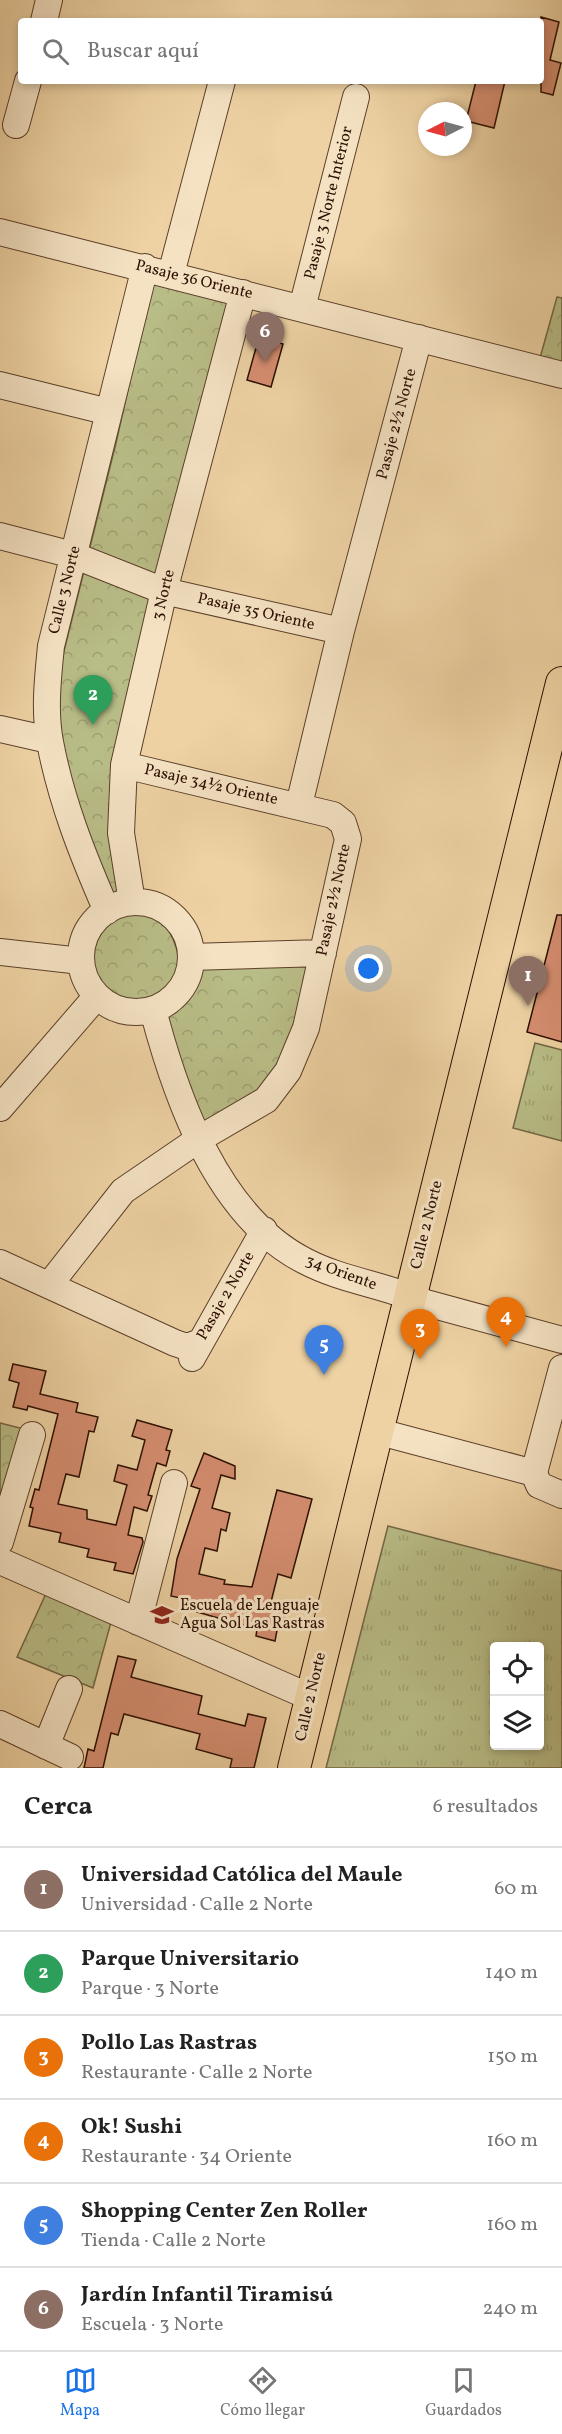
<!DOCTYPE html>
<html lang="es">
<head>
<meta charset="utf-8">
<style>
  body { margin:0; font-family:Vollkorn,serif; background:#f6f6f6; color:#222 }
  .controls { position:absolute; right:18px; bottom:18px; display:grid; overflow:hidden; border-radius:6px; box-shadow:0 3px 9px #0003 }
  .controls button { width:54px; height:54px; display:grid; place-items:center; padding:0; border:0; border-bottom:2px solid #e0e0e0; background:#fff; color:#222; font:30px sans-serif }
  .compass { position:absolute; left:418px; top:102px; width:54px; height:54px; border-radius:50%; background:#fff; box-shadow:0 3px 9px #0003; rotate:264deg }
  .you { position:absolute; left:369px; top:969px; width:21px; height:21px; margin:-15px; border:4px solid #fff; border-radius:50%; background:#1a73e8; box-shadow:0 0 0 9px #1a73e833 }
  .badge { display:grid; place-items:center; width:39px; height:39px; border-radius:50%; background:#1a73e8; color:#fff; font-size:20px; font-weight:700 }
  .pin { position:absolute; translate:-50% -50px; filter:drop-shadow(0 2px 3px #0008) }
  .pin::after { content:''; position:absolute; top:32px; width:21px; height:18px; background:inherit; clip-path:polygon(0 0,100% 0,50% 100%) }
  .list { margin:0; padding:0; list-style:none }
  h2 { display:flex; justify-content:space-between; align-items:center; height:78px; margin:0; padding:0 24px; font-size:26px }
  h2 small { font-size:20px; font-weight:400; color:#767676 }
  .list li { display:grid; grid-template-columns:39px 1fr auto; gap:18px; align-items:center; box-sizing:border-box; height:84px; padding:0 24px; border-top:2px solid #e0e0e0 }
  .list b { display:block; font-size:22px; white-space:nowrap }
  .list p { margin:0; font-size:20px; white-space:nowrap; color:#767676 }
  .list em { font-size:20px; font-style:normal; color:#767676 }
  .icon { flex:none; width:33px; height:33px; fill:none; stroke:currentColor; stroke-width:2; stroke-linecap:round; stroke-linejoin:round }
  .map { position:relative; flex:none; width:562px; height:1768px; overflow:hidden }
  .search { position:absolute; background:#fff; box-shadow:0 3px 9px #0003; left:18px; right:18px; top:18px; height:66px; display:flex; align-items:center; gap:15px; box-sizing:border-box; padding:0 21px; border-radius:6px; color:#767676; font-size:22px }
  .sheet { height:582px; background:#fff }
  nav { display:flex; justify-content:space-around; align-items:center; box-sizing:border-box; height:84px; border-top:2px solid #e0e0e0; background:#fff; font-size:16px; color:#767676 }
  nav a { display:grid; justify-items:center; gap:3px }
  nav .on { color:#1a73e8 }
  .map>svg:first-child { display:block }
  .grass { fill:url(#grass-tufts); stroke:#726543; stroke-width:1.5; fill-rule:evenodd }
  .park { fill:url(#park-crowns); stroke:#726543; stroke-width:1.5 }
  .building { fill:#d68e71; stroke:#2b0e00; stroke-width:1.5 }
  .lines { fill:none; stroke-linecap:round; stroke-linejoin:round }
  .minor-casing { stroke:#5c3f29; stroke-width:28 }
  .major-casing { stroke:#2b0e00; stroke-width:34 }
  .minor { stroke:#f4e2c3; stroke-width:26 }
  .major { stroke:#eed2a3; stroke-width:32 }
  .labels { text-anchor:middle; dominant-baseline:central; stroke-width:6; stroke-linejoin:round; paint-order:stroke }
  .street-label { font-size:16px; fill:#2b0e00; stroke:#f4e2c3 }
  .poi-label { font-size:16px; fill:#2b0e00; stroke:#f4e2c3; text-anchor:start }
</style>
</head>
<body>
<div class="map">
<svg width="562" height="1768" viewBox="0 0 562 1768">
  <defs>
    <pattern id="grass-tufts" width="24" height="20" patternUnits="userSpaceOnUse" patternTransform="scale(1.5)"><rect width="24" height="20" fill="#b8bc86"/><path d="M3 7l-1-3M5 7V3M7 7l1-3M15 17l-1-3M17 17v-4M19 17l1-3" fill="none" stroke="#9ea072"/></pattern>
    <pattern id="park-crowns" width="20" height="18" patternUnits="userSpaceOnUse" patternTransform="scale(1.5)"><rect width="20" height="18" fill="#b8bc86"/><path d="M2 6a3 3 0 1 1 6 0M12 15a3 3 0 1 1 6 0" fill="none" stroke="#9ea072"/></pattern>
  </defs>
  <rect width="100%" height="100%" fill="#eed2a3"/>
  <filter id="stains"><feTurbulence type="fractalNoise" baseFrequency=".00333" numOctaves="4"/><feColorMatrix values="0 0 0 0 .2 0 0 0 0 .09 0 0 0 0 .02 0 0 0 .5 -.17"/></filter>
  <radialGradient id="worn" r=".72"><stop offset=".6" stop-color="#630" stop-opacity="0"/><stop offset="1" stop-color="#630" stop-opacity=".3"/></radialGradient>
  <path class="grass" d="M535,1043L562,1050V1141L513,1128Z
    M388,1526L562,1571V1768H326ZM494,1646H540V1746H494Z"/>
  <path class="park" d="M152,282L233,301L116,778L137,908C163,917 173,931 179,958L307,959L301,1022L263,1089L200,1126L145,1007C96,1000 73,961 104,919L59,751L58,699L61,663L116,443Z
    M557,297L562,298V364L540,358Z
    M0,1423L28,1430L0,1539Z
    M54,1576L116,1604L93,1688L17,1657Z"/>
  <path class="building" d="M541,17L559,22L550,60L561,63L553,95L541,92Z
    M476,81H505L494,128L466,121Z
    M259,337L283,344L271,387L247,380Z
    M557,915H562V1042L527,1032Z
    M13,1364L46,1371L40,1394L78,1403L76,1412L98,1417L94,1432L89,1431L79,1477L66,1474L58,1504L87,1510V1519L116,1525L127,1485L114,1481L118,1465L137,1470L145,1440L132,1436L137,1420L172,1430L166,1450L170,1451L166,1466L157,1463L148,1495L152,1496L147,1511L134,1507L128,1535L142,1538L143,1542L133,1574L114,1570L116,1563L87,1557L89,1549L59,1542L61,1533L29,1526L33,1508L30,1507L35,1489L39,1490L58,1414L28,1406L27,1410L13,1407L19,1383L9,1380Z
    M204,1453L235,1466V1479L221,1475L212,1508L230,1513L226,1531L221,1529L217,1551L205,1548L199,1574L225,1580L224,1584L252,1587L277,1490L312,1499L291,1578L278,1574L271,1602L284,1604L283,1608L287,1609L283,1626L278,1625L275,1641L256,1636L257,1629L197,1612L199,1602L171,1596L177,1559L200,1489L191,1486Z
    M118,1656L136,1660L131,1677L202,1696L198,1714L245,1726L248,1714L266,1718L254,1768H230L232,1759L196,1749L200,1734L124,1714L118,1735L111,1733L103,1768H84L88,1749L94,1751Z"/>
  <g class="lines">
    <g class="minor-casing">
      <path id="minor" d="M44,21L49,0
        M16,125L28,81
        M0,232L562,375
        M171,274L222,81
        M302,308L356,97
        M0,385L109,412
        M0,536L73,555L164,591L341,631
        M0,729L49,740
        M299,805L341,631L419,338
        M132,902L121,833L124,765L164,591L243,293
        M81 957a55 55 0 1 1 110 0a55 55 0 1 1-110 0Z
        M107,911C83,856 61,801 50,742C44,711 48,676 51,646L145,267
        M0,952L81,961
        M191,957L323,953
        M153,1010C176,1098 218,1217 305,1261C343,1281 387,1285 426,1303L562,1340
        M0,1108L97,996
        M0,1263L175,1343L187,1347L198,1343
        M50,1284L123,1191L199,1139L266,1100L288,1071L306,1028L348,839L343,823L333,815L124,765
        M192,1358L264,1230
        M562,1368L534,1473L539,1485L562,1495
        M376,1431L534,1473
        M0,1542L32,1435
        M0,1561L310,1697
        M138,1622L174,1483
        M0,1724L70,1757
        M46,1746L69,1689"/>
    </g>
    <g class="major-casing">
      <path id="major" d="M294,1768L562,683"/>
    </g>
    <use href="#minor" class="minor"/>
    <use href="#major" class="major"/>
  </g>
  <defs>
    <g id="school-bare" transform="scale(1.8)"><path d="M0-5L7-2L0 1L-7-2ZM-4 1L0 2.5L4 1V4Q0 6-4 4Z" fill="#8f2418" stroke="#f4e2c3" stroke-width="2.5" paint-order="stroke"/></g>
  </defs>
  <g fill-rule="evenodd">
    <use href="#school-bare" x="162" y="1615"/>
  </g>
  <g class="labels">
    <g class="street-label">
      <text transform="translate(329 203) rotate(-76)">Pasaje 3 Norte Interior</text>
      <text transform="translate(194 280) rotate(14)">Pasaje 36 Oriente</text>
      <text transform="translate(397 424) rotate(-75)">Pasaje 2½ Norte</text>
      <text transform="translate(65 590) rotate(-76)">Calle 3 Norte</text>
      <text transform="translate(164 595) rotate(-76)">3 Norte</text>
      <text transform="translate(256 612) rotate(13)">Pasaje 35 Oriente</text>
      <text transform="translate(211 785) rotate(13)">Pasaje 34½ Oriente</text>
      <text transform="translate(334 900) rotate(-78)">Pasaje 2½ Norte</text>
      <text transform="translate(427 1225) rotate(-76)">Calle 2 Norte</text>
      <text transform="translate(341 1273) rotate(20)">34 Oriente</text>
      <text transform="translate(226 1296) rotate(-60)">Pasaje 2 Norte</text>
      <text transform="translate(311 1697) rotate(-77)">Calle 2 Norte</text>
    </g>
    <g class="poi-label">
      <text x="180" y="1606">Escuela de Lenguaje<tspan x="180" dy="18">Agua Sol Las Rastras</tspan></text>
    </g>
  </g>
  <rect width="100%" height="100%" filter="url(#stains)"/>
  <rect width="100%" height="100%" fill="url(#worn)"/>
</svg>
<div class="controls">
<button><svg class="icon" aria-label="locate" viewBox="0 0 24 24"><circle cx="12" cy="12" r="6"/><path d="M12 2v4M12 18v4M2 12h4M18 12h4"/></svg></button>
<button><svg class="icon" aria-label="layers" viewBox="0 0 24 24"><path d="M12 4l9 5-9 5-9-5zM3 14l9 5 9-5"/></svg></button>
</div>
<svg class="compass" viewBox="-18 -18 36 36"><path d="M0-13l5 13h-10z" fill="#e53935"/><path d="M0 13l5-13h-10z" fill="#767676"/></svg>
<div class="you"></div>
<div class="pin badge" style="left:528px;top:1006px;background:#8d6e63">1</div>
<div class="pin badge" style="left:93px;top:725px;background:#2e9e5b">2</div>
<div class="pin badge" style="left:420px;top:1359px;background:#e8710a">3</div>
<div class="pin badge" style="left:506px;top:1347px;background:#e8710a">4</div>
<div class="pin badge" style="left:324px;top:1375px;background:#3f7fe0">5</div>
<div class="pin badge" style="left:265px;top:362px;background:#8d6e63">6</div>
<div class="search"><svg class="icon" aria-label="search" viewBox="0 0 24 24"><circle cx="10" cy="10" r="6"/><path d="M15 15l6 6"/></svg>Buscar aquí</div>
</div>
<section class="sheet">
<h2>Cerca<small>6 resultados</small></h2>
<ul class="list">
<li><span class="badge" style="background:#8d6e63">1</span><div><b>Universidad Católica del Maule</b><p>Universidad · Calle 2 Norte</p></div><em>60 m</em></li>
<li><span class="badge" style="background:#2e9e5b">2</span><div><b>Parque Universitario</b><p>Parque · 3 Norte</p></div><em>140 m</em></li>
<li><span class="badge" style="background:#e8710a">3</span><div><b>Pollo Las Rastras</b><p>Restaurante · Calle 2 Norte</p></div><em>150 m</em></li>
<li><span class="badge" style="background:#e8710a">4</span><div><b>Ok! Sushi</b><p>Restaurante · 34 Oriente</p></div><em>160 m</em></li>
<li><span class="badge" style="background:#3f7fe0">5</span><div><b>Shopping Center Zen Roller</b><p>Tienda · Calle 2 Norte</p></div><em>160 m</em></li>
<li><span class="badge" style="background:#8d6e63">6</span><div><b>Jardín Infantil Tiramisú</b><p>Escuela · 3 Norte</p></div><em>240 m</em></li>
</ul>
</section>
<nav>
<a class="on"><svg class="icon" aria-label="map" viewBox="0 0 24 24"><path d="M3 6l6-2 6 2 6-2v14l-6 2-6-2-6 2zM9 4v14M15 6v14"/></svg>Mapa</a>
<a><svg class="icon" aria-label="directions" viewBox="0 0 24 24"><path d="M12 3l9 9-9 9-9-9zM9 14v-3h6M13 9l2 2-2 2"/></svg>Cómo llegar</a>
<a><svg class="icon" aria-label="saved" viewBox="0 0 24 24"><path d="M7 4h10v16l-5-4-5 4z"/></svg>Guardados</a>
</nav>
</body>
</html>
